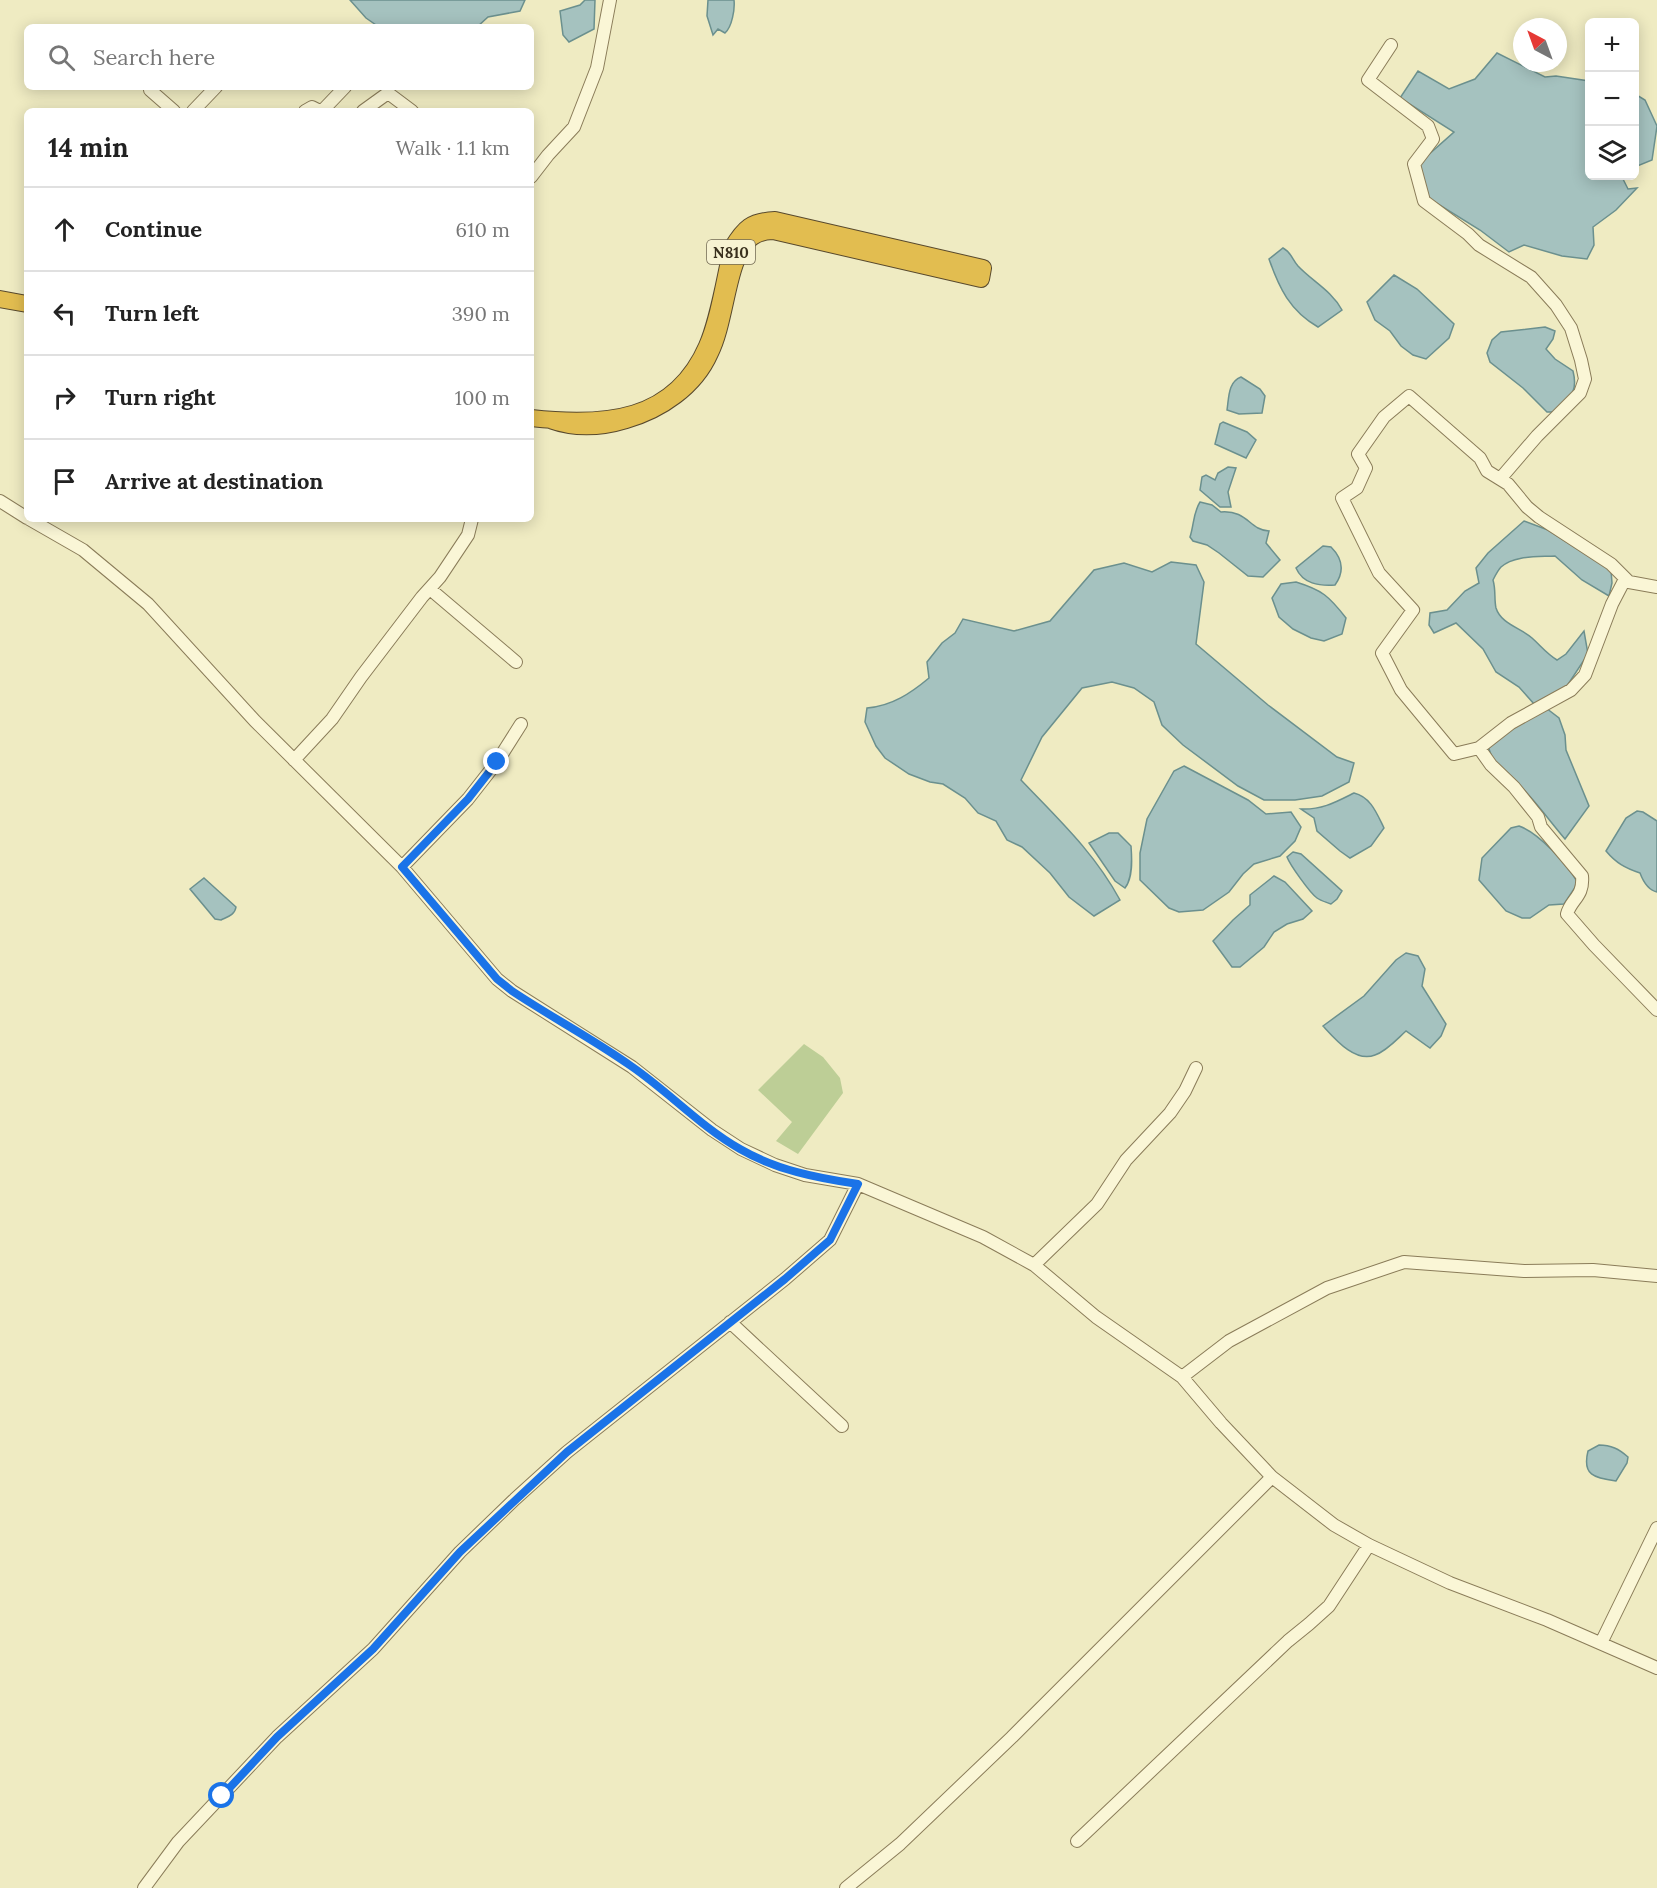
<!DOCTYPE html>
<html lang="en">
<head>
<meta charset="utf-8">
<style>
  body { margin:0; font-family:Lora,serif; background:#f2f2f2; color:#222 }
  .controls { position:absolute; right:18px; top:18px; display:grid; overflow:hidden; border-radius:9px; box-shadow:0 3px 15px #0003 }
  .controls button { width:54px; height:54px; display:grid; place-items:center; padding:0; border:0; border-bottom:2px solid #e0e0e0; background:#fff; color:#222; font:30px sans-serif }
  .compass { position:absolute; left:1513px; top:18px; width:54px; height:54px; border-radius:50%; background:#fff; box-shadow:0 3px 15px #0003; rotate:319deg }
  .stop { position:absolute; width:18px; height:18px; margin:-14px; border:4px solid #1a73e8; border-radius:50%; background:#fff }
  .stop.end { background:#1a73e8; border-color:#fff; box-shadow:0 2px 6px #0008 }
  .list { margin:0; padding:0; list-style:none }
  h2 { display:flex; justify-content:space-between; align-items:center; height:78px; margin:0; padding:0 24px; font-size:26px }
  h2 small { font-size:20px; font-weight:400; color:#767676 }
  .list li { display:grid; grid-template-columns:39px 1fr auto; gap:18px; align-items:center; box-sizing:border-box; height:84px; padding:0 24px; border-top:2px solid #e0e0e0 }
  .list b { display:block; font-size:22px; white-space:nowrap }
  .list em { font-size:20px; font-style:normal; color:#767676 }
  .icon { flex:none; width:33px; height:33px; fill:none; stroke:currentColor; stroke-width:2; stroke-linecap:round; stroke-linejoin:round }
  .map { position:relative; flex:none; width:1657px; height:1888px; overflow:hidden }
  .search { position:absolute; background:#fff; box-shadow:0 3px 15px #0003; left:24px; top:24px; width:510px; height:66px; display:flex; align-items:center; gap:15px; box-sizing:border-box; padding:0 21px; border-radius:9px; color:#767676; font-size:22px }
  .panel { position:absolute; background:#fff; box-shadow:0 3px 15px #0003; left:24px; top:108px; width:510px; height:414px; border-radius:9px }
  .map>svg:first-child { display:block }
  .green { fill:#bdce96 }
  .water { fill:#a5c2bf; stroke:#6b908e; stroke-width:1.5 }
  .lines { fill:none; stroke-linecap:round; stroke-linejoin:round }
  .minor-casing { stroke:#8a7c59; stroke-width:14 }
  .highway-casing { stroke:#58492d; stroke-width:18 }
  .minor { stroke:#faf6d6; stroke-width:12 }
  .highway { stroke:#e2bd50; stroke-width:16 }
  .route { stroke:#1a73e8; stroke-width:8 }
  .labels { text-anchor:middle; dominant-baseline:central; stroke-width:5; stroke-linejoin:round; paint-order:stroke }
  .shield { fill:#f7f3d2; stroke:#726a53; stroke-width:1.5 }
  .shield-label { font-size:15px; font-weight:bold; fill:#39301d }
</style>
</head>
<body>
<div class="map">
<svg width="1657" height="1888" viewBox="0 0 1657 1888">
  <rect width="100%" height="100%" fill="#efebc2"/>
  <path class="green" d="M804,1044L823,1057L840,1078L843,1093L798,1154L776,1141L792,1122L758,1090Z"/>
  <path class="water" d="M350,0H525L520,11L488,17L477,27H379L366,18Z
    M585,0H595L594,29L569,42L563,35L560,11L580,5Z
    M708,0H734C735,9 732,27 725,33L718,29L713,35L707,16Z
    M1497,53L1545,77L1556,76L1589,81L1590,176H1627L1623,179L1628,189L1637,188L1616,210L1593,227L1594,245L1587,259L1562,256L1524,245L1509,252L1480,230L1425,196L1418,164L1454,132L1400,98L1418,71L1449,89L1475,79Z
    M1635,94L1645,100L1657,126L1652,160L1635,167Z
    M1283,248C1291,252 1292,259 1298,266C1312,281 1332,291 1342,310L1318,327C1290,311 1279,288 1269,259Z
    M1394,275L1417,289L1454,324L1449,338L1426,359L1413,355L1401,346L1390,331L1375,320L1367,302Z
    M1545,327L1555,331L1553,339L1546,349L1555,359L1573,371C1578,391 1571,397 1558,412H1547L1523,388L1490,362L1487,353L1492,340L1501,332Z
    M1241,377L1260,389L1265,396L1262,413L1239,414L1227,410C1229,397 1228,382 1241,377Z
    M1223,422L1247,432L1256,440L1246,458L1215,444L1220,424Z
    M1228,467L1236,468L1228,492L1231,507H1220L1200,490L1202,477L1206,475L1215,480L1218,473Z
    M1200,502L1212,505L1221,512C1248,510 1249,530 1269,531L1266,543L1280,560L1263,577L1248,576L1219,553L1207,545L1193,541L1190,537C1194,525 1193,513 1200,502Z
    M1524,521L1548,530L1611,570L1612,583L1609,596L1582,580L1555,556C1538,557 1514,555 1501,567C1498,570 1495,576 1493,580C1496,590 1494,599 1496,608C1501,624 1521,628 1532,638C1541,646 1546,653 1557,660L1566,654L1584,631L1588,654L1563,692L1535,705L1519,687L1496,672L1483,649L1456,623L1434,633L1429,625L1430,613L1447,610L1465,591L1479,583L1476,568L1488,553Z
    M1323,546L1331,547C1343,559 1345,571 1335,585C1319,586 1303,584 1296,568Z
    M1171,562L1196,565L1204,582L1196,644L1268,705L1337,757L1354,763L1349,782L1322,796L1295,800H1264L1238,786L1183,745L1162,725L1154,702L1134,688L1112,682L1082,688L1042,737L1021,780C1058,819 1094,852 1120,900L1094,916L1069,897L1050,873L1022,847L1007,840L996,821L978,813L965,798L943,784L930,782L909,774L885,758L876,746L865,722L867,708C892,706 911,693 929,678L927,662L942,643L955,633L963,619L1014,631L1050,621L1094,570L1124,563L1152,572Z
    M1296,582C1322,590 1329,596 1346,618L1342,634L1324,641L1311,638L1293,629L1279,617L1272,598L1281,584Z
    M1546,708L1559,718L1565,735L1566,750L1589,806L1565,839C1542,812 1525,785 1495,766L1488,746L1501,734Z
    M1184,766L1248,800L1266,814L1291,812L1301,827L1295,841L1280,856L1254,864L1243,874L1229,892L1203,910L1179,912L1169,908L1140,880V853L1147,819L1174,771Z
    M1354,793C1371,797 1377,814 1384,828L1371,846L1350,858L1340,851L1317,831L1314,818L1301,809C1322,810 1336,802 1354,793Z
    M1637,811L1643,812L1657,821V892C1648,890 1643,881 1640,873C1625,868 1616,863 1606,851L1626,818Z
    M1519,826C1539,833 1567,864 1578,883L1564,904L1549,905L1530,918H1522L1506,911L1479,880L1482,858L1511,828Z
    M1109,833H1118L1131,846C1132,859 1133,878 1125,888L1115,881L1089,843Z
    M1293,852L1301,854L1342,891L1337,899L1331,904C1326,902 1321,901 1317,898C1310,893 1290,865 1287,857Z
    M1274,876L1285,882L1312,911L1303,919L1287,924L1274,932L1264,947L1240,967H1232L1213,941L1233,920L1250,905V895Z
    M204,878L236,907C235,915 227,917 221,920L215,919L190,889Z
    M1406,953L1418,956L1425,969L1422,986L1446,1024L1441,1036L1430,1048L1406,1031C1397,1039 1387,1051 1375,1055C1355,1063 1335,1039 1323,1026L1364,996L1396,960Z
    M1599,1445C1611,1445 1619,1449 1628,1457L1627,1463L1616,1481C1594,1478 1582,1475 1588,1451Z"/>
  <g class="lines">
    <g class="minor-casing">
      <path id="minor" d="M1391,45L1368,80L1428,126L1433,139L1414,164L1424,201L1468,234L1479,245L1531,277L1556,305L1571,328L1581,360L1585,379L1580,393L1537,436L1500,479
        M150,90L174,111
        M193,111L216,87
        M305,111L312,107L320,111
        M322,111L345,87
        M363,111L388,93L412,111
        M531,177L548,155L574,127L597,68L610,0
        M0,501L27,518
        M29,519L83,550L148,604L255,721L402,867L497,979L512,991L632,1067L712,1130L741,1149L775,1165L805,1175L858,1184L983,1237L1034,1265L1096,1317L1182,1377L1221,1423L1272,1477L1334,1525L1369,1545L1450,1583L1547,1620L1657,1668
        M1657,587L1629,582L1611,564L1539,517L1527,507L1508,484L1487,471L1480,458L1409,396L1384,417L1358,454L1366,468L1357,488L1342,498L1379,573L1413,610L1382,653L1401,690L1454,754L1479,748L1491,765L1514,787L1538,817L1541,827L1582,876C1584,897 1571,899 1567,914L1594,945L1657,1010
        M430,589L516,662
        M1479,748L1511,723L1571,690L1585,675L1612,604L1625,579
        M294,760L332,719L361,677L422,597L440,577L468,535L472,519
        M402,867L468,799L497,762L521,724
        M1034,1265L1097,1204L1126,1160L1170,1113L1185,1091L1196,1068
        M730,1322L842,1426
        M1182,1377L1229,1341L1327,1288L1404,1262L1524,1271L1593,1270L1657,1276
        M1601,1643L1657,1528
        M1077,1841L1288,1641L1309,1624L1329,1606L1369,1545
        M144,1888L178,1842L277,1737L373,1649L460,1552L515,1499L567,1452L785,1279L830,1240L858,1184
        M846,1888L900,1844L1012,1737L1272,1477"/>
    </g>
    <g class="highway-casing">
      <path id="highway" d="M0,299L27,304
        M531,418C604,426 674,422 707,346C719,319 725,277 732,248C744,228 751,221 775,220L983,268L981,279L773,231C762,231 752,235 745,244C727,267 725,324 710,353C695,387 661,410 626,420C600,428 575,429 550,420"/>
    </g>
    <use href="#minor" class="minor"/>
    <use href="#highway" class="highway"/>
  </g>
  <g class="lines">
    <path class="route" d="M222,1796L277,1737L373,1649L460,1552L567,1452L785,1279L830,1240L858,1184C817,1178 776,1170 740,1149C701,1127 669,1092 631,1066C593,1039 551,1017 512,991L497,979L402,867L468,799L497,762"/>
  </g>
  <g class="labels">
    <rect class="shield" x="707" y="240" width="48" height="24" rx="4.5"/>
    <g class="shield-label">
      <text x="731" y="252">N810</text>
    </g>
  </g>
</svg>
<div class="controls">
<button>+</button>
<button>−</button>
<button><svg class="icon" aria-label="layers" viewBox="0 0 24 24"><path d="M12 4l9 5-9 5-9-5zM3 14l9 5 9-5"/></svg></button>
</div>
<svg class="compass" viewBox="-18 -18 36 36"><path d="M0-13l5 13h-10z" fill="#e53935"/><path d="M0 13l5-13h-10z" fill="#767676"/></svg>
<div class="stop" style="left:222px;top:1796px"></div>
<div class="stop end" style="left:497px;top:762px"></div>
<div class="search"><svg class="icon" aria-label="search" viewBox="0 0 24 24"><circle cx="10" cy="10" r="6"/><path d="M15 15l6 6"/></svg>Search here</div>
<section class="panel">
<h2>14 min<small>Walk · 1.1 km</small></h2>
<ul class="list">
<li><svg class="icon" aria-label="ahead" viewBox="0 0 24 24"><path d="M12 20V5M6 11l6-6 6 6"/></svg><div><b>Continue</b></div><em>610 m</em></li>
<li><svg class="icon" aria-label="left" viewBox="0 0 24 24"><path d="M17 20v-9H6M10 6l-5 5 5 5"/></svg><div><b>Turn left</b></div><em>390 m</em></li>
<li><svg class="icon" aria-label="right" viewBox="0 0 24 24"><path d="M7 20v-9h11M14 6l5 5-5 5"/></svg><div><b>Turn right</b></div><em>100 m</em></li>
<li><svg class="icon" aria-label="arrive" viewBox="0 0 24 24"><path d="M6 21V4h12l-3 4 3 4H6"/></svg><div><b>Arrive at destination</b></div></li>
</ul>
</section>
</div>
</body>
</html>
